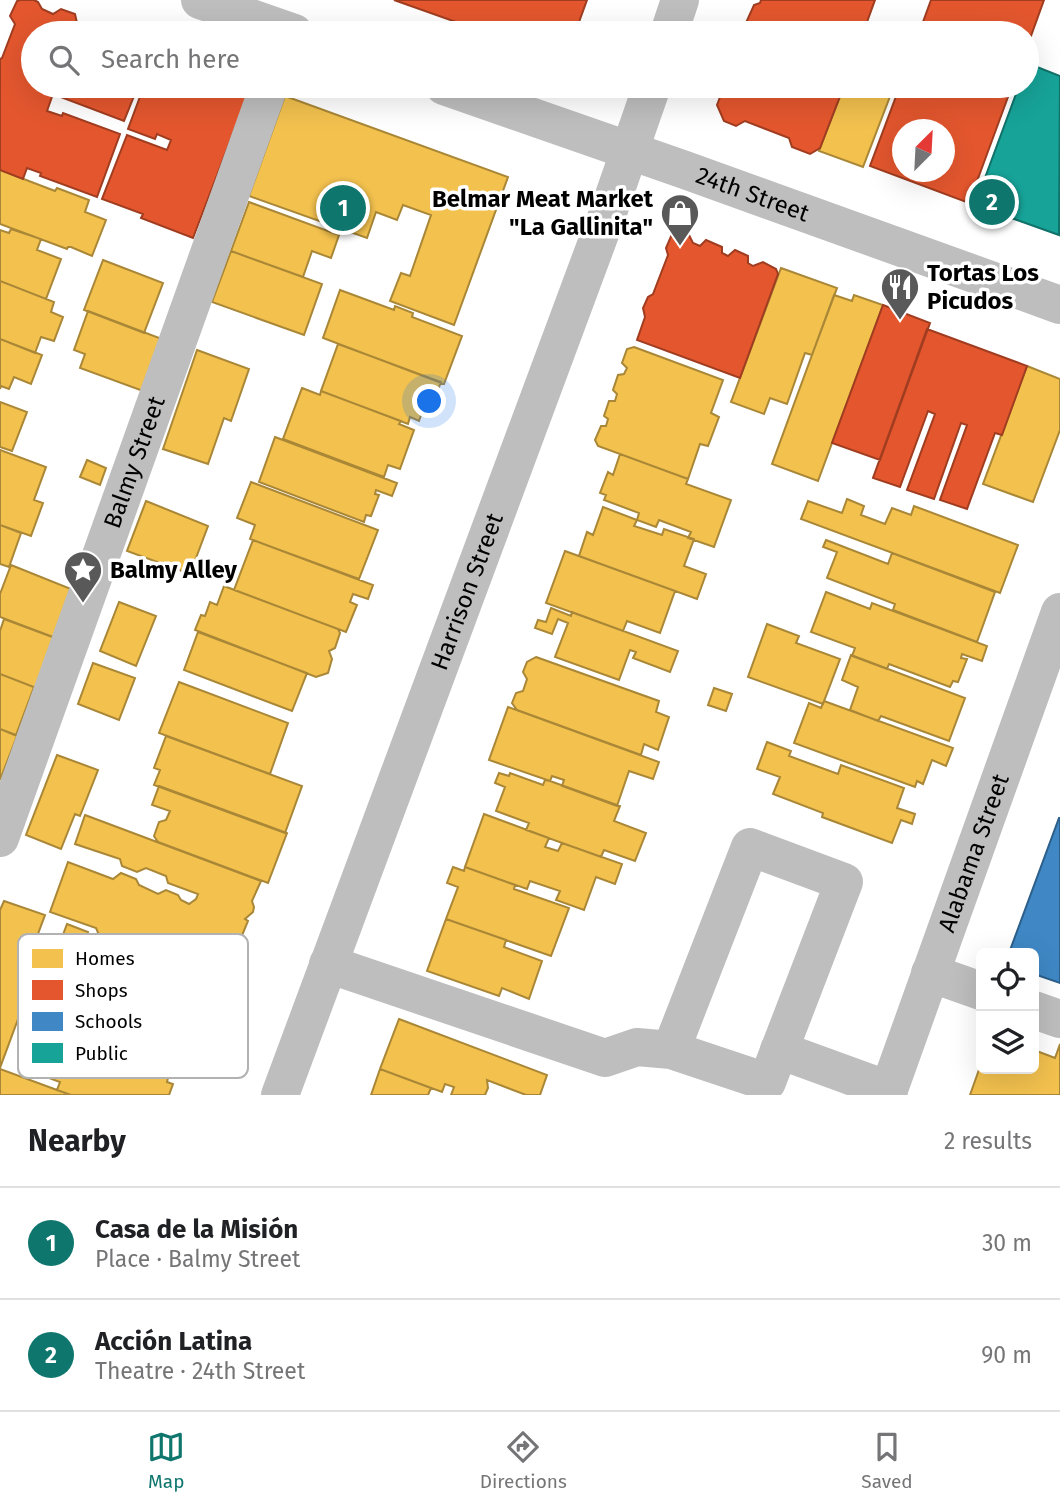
<!DOCTYPE html>
<html lang="en">
<head>
<meta charset="utf-8">
<style>
  body { margin:0; font-family:"Fira Sans",sans-serif; background:#f6f6f6; color:#202124 }
  .controls { position:absolute; right:21px; bottom:21px; display:grid; overflow:hidden; border-radius:10px; box-shadow:0 7px 28px #0002 }
  .controls button { width:63px; height:63px; display:grid; place-items:center; padding:0; border:0; border-bottom:2px solid #e0e0e0; background:#fff; color:#202124; font:35px sans-serif }
  .compass { position:absolute; left:892px; top:119px; width:63px; height:63px; border-radius:50%; background:#fff; box-shadow:0 7px 28px #0002; rotate:24deg }
  .you { position:absolute; left:430px; top:402px; width:24px; height:24px; margin:-18px; border:5px solid #fff; border-radius:50%; background:#1a73e8; box-shadow:0 0 0 10px #1a73e833 }
  .badge { display:grid; place-items:center; width:46px; height:46px; border-radius:50%; background:#0f766e; color:#fff; font-size:23px; font-weight:700 }
  .pin { position:absolute; translate:-50% -50%; border:4px solid #fff; box-shadow:0 2px 7px #0006 }
  .list { margin:0; padding:0; list-style:none }
  h2 { display:flex; justify-content:space-between; align-items:center; height:91px; margin:0; padding:0 28px; font-size:30px }
  h2 small { font-size:23px; font-weight:400; color:#757577 }
  .list li { display:grid; grid-template-columns:46px 1fr auto; gap:21px; align-items:center; box-sizing:border-box; height:112px; padding:0 28px; border-top:2px solid #e0e0e0 }
  .list b { display:block; font-size:26px; white-space:nowrap }
  .list p { margin:0; font-size:23px; white-space:nowrap; color:#757577 }
  .list em { font-size:23px; font-style:normal; color:#757577 }
  .icon { flex:none; width:38px; height:38px; fill:none; stroke:currentColor; stroke-width:2; stroke-linecap:round; stroke-linejoin:round }
  .map { position:relative; flex:none; width:1060px; height:1095px; overflow:hidden }
  .search { position:absolute; background:#fff; box-shadow:0 7px 28px #0002; left:21px; right:21px; top:21px; height:77px; display:flex; align-items:center; gap:18px; box-sizing:border-box; padding:0 24px; border-radius:38px; color:#757577; font-size:26px }
  .sheet { height:315px; background:#fff }
  nav { display:flex; justify-content:space-around; align-items:center; box-sizing:border-box; height:98px; border-top:2px solid #e0e0e0; background:#fff; font-size:19px; color:#757577 }
  nav a { display:grid; justify-items:center; gap:4px }
  nav .on { color:#0f766e }
  .map>svg:first-child { display:block }
  .homes { fill:#f2c14e; stroke:#a98737; stroke-width:2 }
  .shops { fill:#e4572e; stroke:#a03d20; stroke-width:2; fill-rule:evenodd }
  .schools { fill:#3f88c5; stroke:#2c5f8a; stroke-width:2 }
  .public { fill:#17a398; stroke:#10726a; stroke-width:2 }
  .lines { fill:none; stroke-linecap:round; stroke-linejoin:round }
  .minor { stroke:#bebebe; stroke-width:38 }
  .labels { text-anchor:middle; dominant-baseline:central; stroke-width:7; stroke-linejoin:round; paint-order:stroke }
  .street-label { font-size:24px; fill:#000; stroke:#fff }
  .poi-label { font-size:24px; font-weight:bold; fill:#000; stroke:#fff; text-anchor:start }
  .key { fill:#fff; stroke:#b2b2b2; stroke-width:2 }
  .key-label { font-size:19px; fill:#000 }
</style>
</head>
<body>
<div class="map">
<svg width="1060" height="1095" viewBox="0 0 1060 1095">
  <rect width="100%" height="100%" fill="#fff"/>
  <path class="homes" d="M844,86H894L863,167L819,151Z
    M285,96L508,177L454,325L390,301L401,273L410,276L431,215L403,205L397,220L376,212L367,238L249,196Z
    M0,170L55,191L57,188L89,200L85,212L106,220L92,256L71,247H68L67,249L0,224Z
    M249,202L339,235L331,258L312,251L303,277L231,251Z
    M11,229L41,239L37,250L61,259L46,299L0,281V230L9,233Z
    M231,251L322,284L304,335L212,302Z
    M103,260L163,283L144,333L84,310Z
    M781,268L837,288L812,355L805,353L787,404L770,398L764,414L731,402Z
    M0,281L54,302L51,312L63,317L54,341L41,337L35,353L0,339Z
    M340,290L394,310L395,306L413,313L412,317L462,336L444,384L323,338Z
    M834,295L852,301L854,295L883,305L818,481L772,464Z
    M88,311L162,339L143,391L80,368L85,354L74,350Z
    M0,339L42,355L31,384L14,377L9,389L1,386L0,389Z
    M338,344L441,382L436,395L420,389L419,393L428,396L419,421L410,417L408,424L321,391Z
    M634,347L723,380L711,413L719,417L708,446L700,444L688,479L598,446L595,440L601,426H606L608,419L604,416L609,401H615L617,394L613,390L618,375L624,374L627,368L622,363L627,349Z
    M197,350L249,369L231,421L224,418L208,464L163,449Z
    M1027,366L1060,379V430L1033,502L983,484Z
    M302,388L320,395L321,391L401,421L399,424L414,430L400,469L388,465L384,477L283,439Z
    M0,402L27,412L12,451L0,447Z
    M275,437L397,483L392,496L376,490L375,494L379,495L371,516L366,515L364,522L259,482Z
    M0,450L46,467L34,500L43,503L31,536L0,525Z
    M620,454L688,479L686,484L731,500L714,547L688,538L691,532L659,520L656,527L637,520L639,513L604,500L606,495L600,493L608,472L613,475Z
    M87,460L106,468L100,485L80,477Z
    M251,482L378,530L359,579L250,539L255,525L237,518Z
    M847,499L864,506L861,515L885,524L892,508L911,515L914,506L1018,545L1000,593L801,519L808,501L842,513Z
    M146,501L208,526L190,574L127,551Z
    M603,507L637,520L634,526L662,535L664,529L694,539L684,566L706,574L697,599L579,556L587,532L593,535Z
    M0,525L21,533L9,567L0,564Z
    M253,540L373,585L368,599L353,594L350,602L357,605L346,632L234,590Z
    M826,540L888,564L892,553L995,592L977,642L893,610L895,604L827,578L837,552L823,547Z
    M565,551L675,591L660,633L627,621L623,631L546,603Z
    M11,565L71,589L53,637L0,617V594Z
    M224,586L338,629L340,633L335,648L329,651L332,659L328,673L316,677L195,630L201,615L205,616L210,602L217,605Z
    M826,592L870,609L872,603L987,646L982,661L962,654L961,658L967,659L958,682L953,681L950,687L889,664L887,669L852,656L855,648L811,632Z
    M119,602L156,616L136,666L100,651Z
    M551,608L571,616L572,612L678,651L670,672L633,658L636,652L630,650L619,680L555,657L568,623L558,619L552,634L535,628L538,620L546,622Z
    M4,619L55,638L36,688L0,674V631Z
    M767,624L799,636L796,643L840,659L823,704L748,677Z
    M198,632L307,673L292,711L184,670Z
    M851,655L965,698L949,741L881,716L878,721L850,710L858,687L842,680Z
    M536,657L659,701L656,712L669,717L658,750L644,744L641,755L517,710L512,703L516,693L523,691L527,679L523,672L527,662Z
    M93,663L135,678L119,720L78,704Z
    M0,674L34,687L16,735L0,729Z
    M179,682L288,723L270,774L159,733Z
    M714,688L732,694L726,711L708,705Z
    M824,701L953,748L946,766L932,760L923,784L917,781L915,787L794,743L809,703L821,708Z
    M508,707L659,762L653,779L629,771L617,806L562,786L564,780L552,776L550,781L489,760Z
    M0,729L17,736L0,780Z
    M166,736L302,786L285,833L154,785L160,770L154,768Z
    M767,742L791,751L789,756L838,774L841,765L904,788L897,808L915,814L912,824L901,820L892,843L822,817L823,813L773,794L780,777L757,769Z
    M57,755L98,770L80,816L75,814L61,849L26,835Z
    M499,773L509,776L510,773L543,785L545,780L550,781L620,806L614,821L646,833L635,861L604,850L601,857L526,830L529,823L496,811L505,787L495,783Z
    M159,786L287,833L268,883L158,842L154,836L159,822L166,820L170,811L152,805Z
    M484,814L549,838L545,847L558,851L562,843L622,864L615,884L596,877L584,910L556,900L560,891L530,881L527,889L465,867Z
    M85,815L261,881L252,901L254,907L253,912L245,919L248,921L241,938L238,940L240,943L239,949L237,954L233,956L234,959L223,981L173,962L171,956L164,952L155,956L144,952L142,945L121,937L114,941L99,935L96,928L50,912L68,862L113,879L121,873L136,879L139,885L158,894L166,890L178,895L181,900L189,904L196,899L198,894L168,883L166,876L146,868L137,872L122,866L120,859L75,844Z
    M453,867L464,871L465,867L515,885L514,889L569,908L551,956L446,919L458,887L447,883Z
    M4,901L45,915L35,942L45,946L0,1068V910Z
    M446,919L506,940L504,947L542,961L529,999L502,988L499,996L427,971Z
    M67,924L88,932L87,934L205,976L202,983L207,989L203,999L195,1003L194,1005L209,1011L205,1022L134,995L131,1002L49,972Z
    M399,1019L547,1075L540,1095H526L487,1080L488,1088L485,1095H451L454,1087L445,1084L442,1092L380,1069Z
    M32,1032L73,1046L75,1039L100,1048L97,1055L110,1058L112,1052L139,1062L138,1066L168,1078L167,1082L173,1084L169,1095H71L57,1090L60,1082L19,1067Z
    M1060,1044V1095H970L981,1064V1069H1034V1050L1055,1058Z
    M0,1069L57,1090L71,1095H0Z
    M380,1069L431,1088L428,1095H371Z"/>
  <path class="shops" d="M20,0H34L38,2L42,9L53,14L61,9L75,14L77,23L92,28L101,23L114,28L116,33H33V86H138L124,121L53,94L47,111L62,116L63,113L120,134L97,197L40,176L41,173L27,168L23,179L0,170V59L2,58L15,24L10,16L17,1Z
    M394,0H587L575,33H487Z
    M761,0H875L863,33H750L745,25L754,5L760,3Z
    M931,0H1044L1027,47V33H919Z
    M144,86H251L193,238L141,218L143,214L102,199L127,135L167,150L171,140L157,134L155,139L128,129Z
    M730,86H844L820,148L810,154L792,147L789,138L745,121L736,126L724,121L717,105L722,92L729,89Z
    M894,86H1012L969,203L870,166L898,91L892,89ZM902,130H944V172H902Z
    M679,231L689,235L693,243L700,246L706,240L722,247V253L728,256L735,250L748,256V263L753,266L763,262L776,269L778,274L740,378L637,340L645,317L643,308L648,297L653,294L668,255L666,248L672,234Z
    M883,305L930,323L880,460L832,443Z
    M927,329L1027,366L1002,435L995,433L967,509L940,500L967,425L961,423L934,499L907,490L935,414L928,411L900,487L873,478Z"/>
  <path class="schools" d="M1059,818H1060V983L1034,974V953H1009Z"/>
  <path class="public" d="M1027,63L1060,76L1059,235L975,205L1019,86H1027Z"/>
  <g class="lines">
    <g class="minor">
      <path d="M200,0L294,33"/>
      <path d="M669,33L680,0"/>
      <path id="s1" d="M444,86L685,170L1060,305"/>
      <path id="s2" d="M0,838L269,86"/>
      <path d="M328,964L605,1058L637,1047L671,1050L750,847L844,882L767,1082L671,1050"/>
      <path d="M930,973L981,991"/>
      <path d="M1034,1010L1060,1019"/>
      <path d="M779,1050L889,1090"/>
      <path id="s3" d="M280,1095L610,207L652,86"/>
      <path id="s4" d="M887,1095L1060,612"/>
    </g>
  </g>
  <defs>
    <g id="shop-pin" transform="scale(2.0125)"><path d="M0 17L-7.5 6A9.5 9.5 0 1 1 7.5 6Z" fill="#595959" stroke="#fff"/><path d="M-5-2.5h2.3a2.7 3.5 0 0 1 5.4 0H5L5.5 6h-11ZM-1.5-2.5h3a1.5 2.3 0 0 0-3 0Z" fill="#fff"/></g>
    <g id="restaurant-pin" transform="scale(2.0125)"><path d="M0 17L-7.5 6A9.5 9.5 0 1 1 7.5 6Z" fill="#595959" stroke="#fff"/><path d="M-5-6h1v4h1v-4h1v4h1v-4h1v5L-1.5 .5V6h-2V.5L-5-1ZM5-6V6H3V1.5H1.5Q1.5-4 5-6Z" fill="#fff"/></g>
    <g id="sight-pin" transform="scale(2.0125)"><path d="M0 17L-7.5 6A9.5 9.5 0 1 1 7.5 6Z" fill="#595959" stroke="#fff"/><path d="M0-6L1.8-2.2L6-1.7L2.9 1.2L3.7 5.4L0 3.3L-3.7 5.4L-2.9 1.2L-6-1.7L-1.8-2.2Z" fill="#fff"/></g>
  </defs>
  <g fill-rule="evenodd">
    <use href="#shop-pin" x="680" y="213"/>
    <use href="#restaurant-pin" x="900" y="287"/>
    <use href="#sight-pin" x="83" y="570"/>
  </g>
  <g class="labels">
    <g class="street-label">
      <text stroke="none"><textPath href="#s1" startOffset="327">24th Street</textPath></text>
      <text stroke="none"><textPath href="#s2" startOffset="399">Balmy Street</textPath></text>
      <text stroke="none"><textPath href="#s3" startOffset="537">Harrison Street</textPath></text>
      <text stroke="none"><textPath href="#s4" startOffset="257">Alabama Street</textPath></text>
    </g>
    <g class="poi-label">
      <text x="653" y="199" text-anchor="end">Belmar Meat Market<tspan x="653" dy="28">"La Gallinita"</tspan></text>
      <text x="927" y="273">Tortas Los<tspan x="927" dy="28">Picudos</tspan></text>
      <text x="110" y="570">Balmy Alley</text>
    </g>
  </g>
  <rect x="18" y="934" width="230" height="144" rx="10" class="key"/>
  <rect x="32" y="949" width="31" height="19" fill="#f2c14e"/>
  <rect x="32" y="980" width="31" height="20" fill="#e4572e"/>
  <rect x="32" y="1012" width="31" height="19" fill="#3f88c5"/>
  <rect x="32" y="1043" width="31" height="20" fill="#17a398"/>
  <g class="key-label">
    <text x="75" y="965">Homes</text>
    <text x="75" y="997">Shops</text>
    <text x="75" y="1028">Schools</text>
    <text x="75" y="1060">Public</text>
  </g>
</svg>
<div class="controls">
<button><svg class="icon" aria-label="locate" viewBox="0 0 24 24"><circle cx="12" cy="12" r="6"/><path d="M12 2v4M12 18v4M2 12h4M18 12h4"/></svg></button>
<button><svg class="icon" aria-label="layers" viewBox="0 0 24 24"><path d="M12 4l9 5-9 5-9-5zM3 14l9 5 9-5"/></svg></button>
</div>
<svg class="compass" viewBox="-18 -18 36 36"><path d="M0-13l5 13h-10z" fill="#e53935"/><path d="M0 13l5-13h-10z" fill="#757577"/></svg>
<div class="you"></div>
<div class="pin badge" style="left:343px;top:208px">1</div>
<div class="pin badge" style="left:992px;top:202px">2</div>
<div class="search"><svg class="icon" aria-label="search" viewBox="0 0 24 24"><circle cx="10" cy="10" r="6"/><path d="M15 15l6 6"/></svg>Search here</div>
</div>
<section class="sheet">
<h2>Nearby<small>2 results</small></h2>
<ul class="list">
<li><span class="badge">1</span><div><b>Casa de la Misión</b><p>Place · Balmy Street</p></div><em>30 m</em></li>
<li><span class="badge">2</span><div><b>Acción Latina</b><p>Theatre · 24th Street</p></div><em>90 m</em></li>
</ul>
</section>
<nav>
<a class="on"><svg class="icon" aria-label="map" viewBox="0 0 24 24"><path d="M3 6l6-2 6 2 6-2v14l-6 2-6-2-6 2zM9 4v14M15 6v14"/></svg>Map</a>
<a><svg class="icon" aria-label="directions" viewBox="0 0 24 24"><path d="M12 3l9 9-9 9-9-9zM9 14v-3h6M13 9l2 2-2 2"/></svg>Directions</a>
<a><svg class="icon" aria-label="saved" viewBox="0 0 24 24"><path d="M7 4h10v16l-5-4-5 4z"/></svg>Saved</a>
</nav>
</body>
</html>
